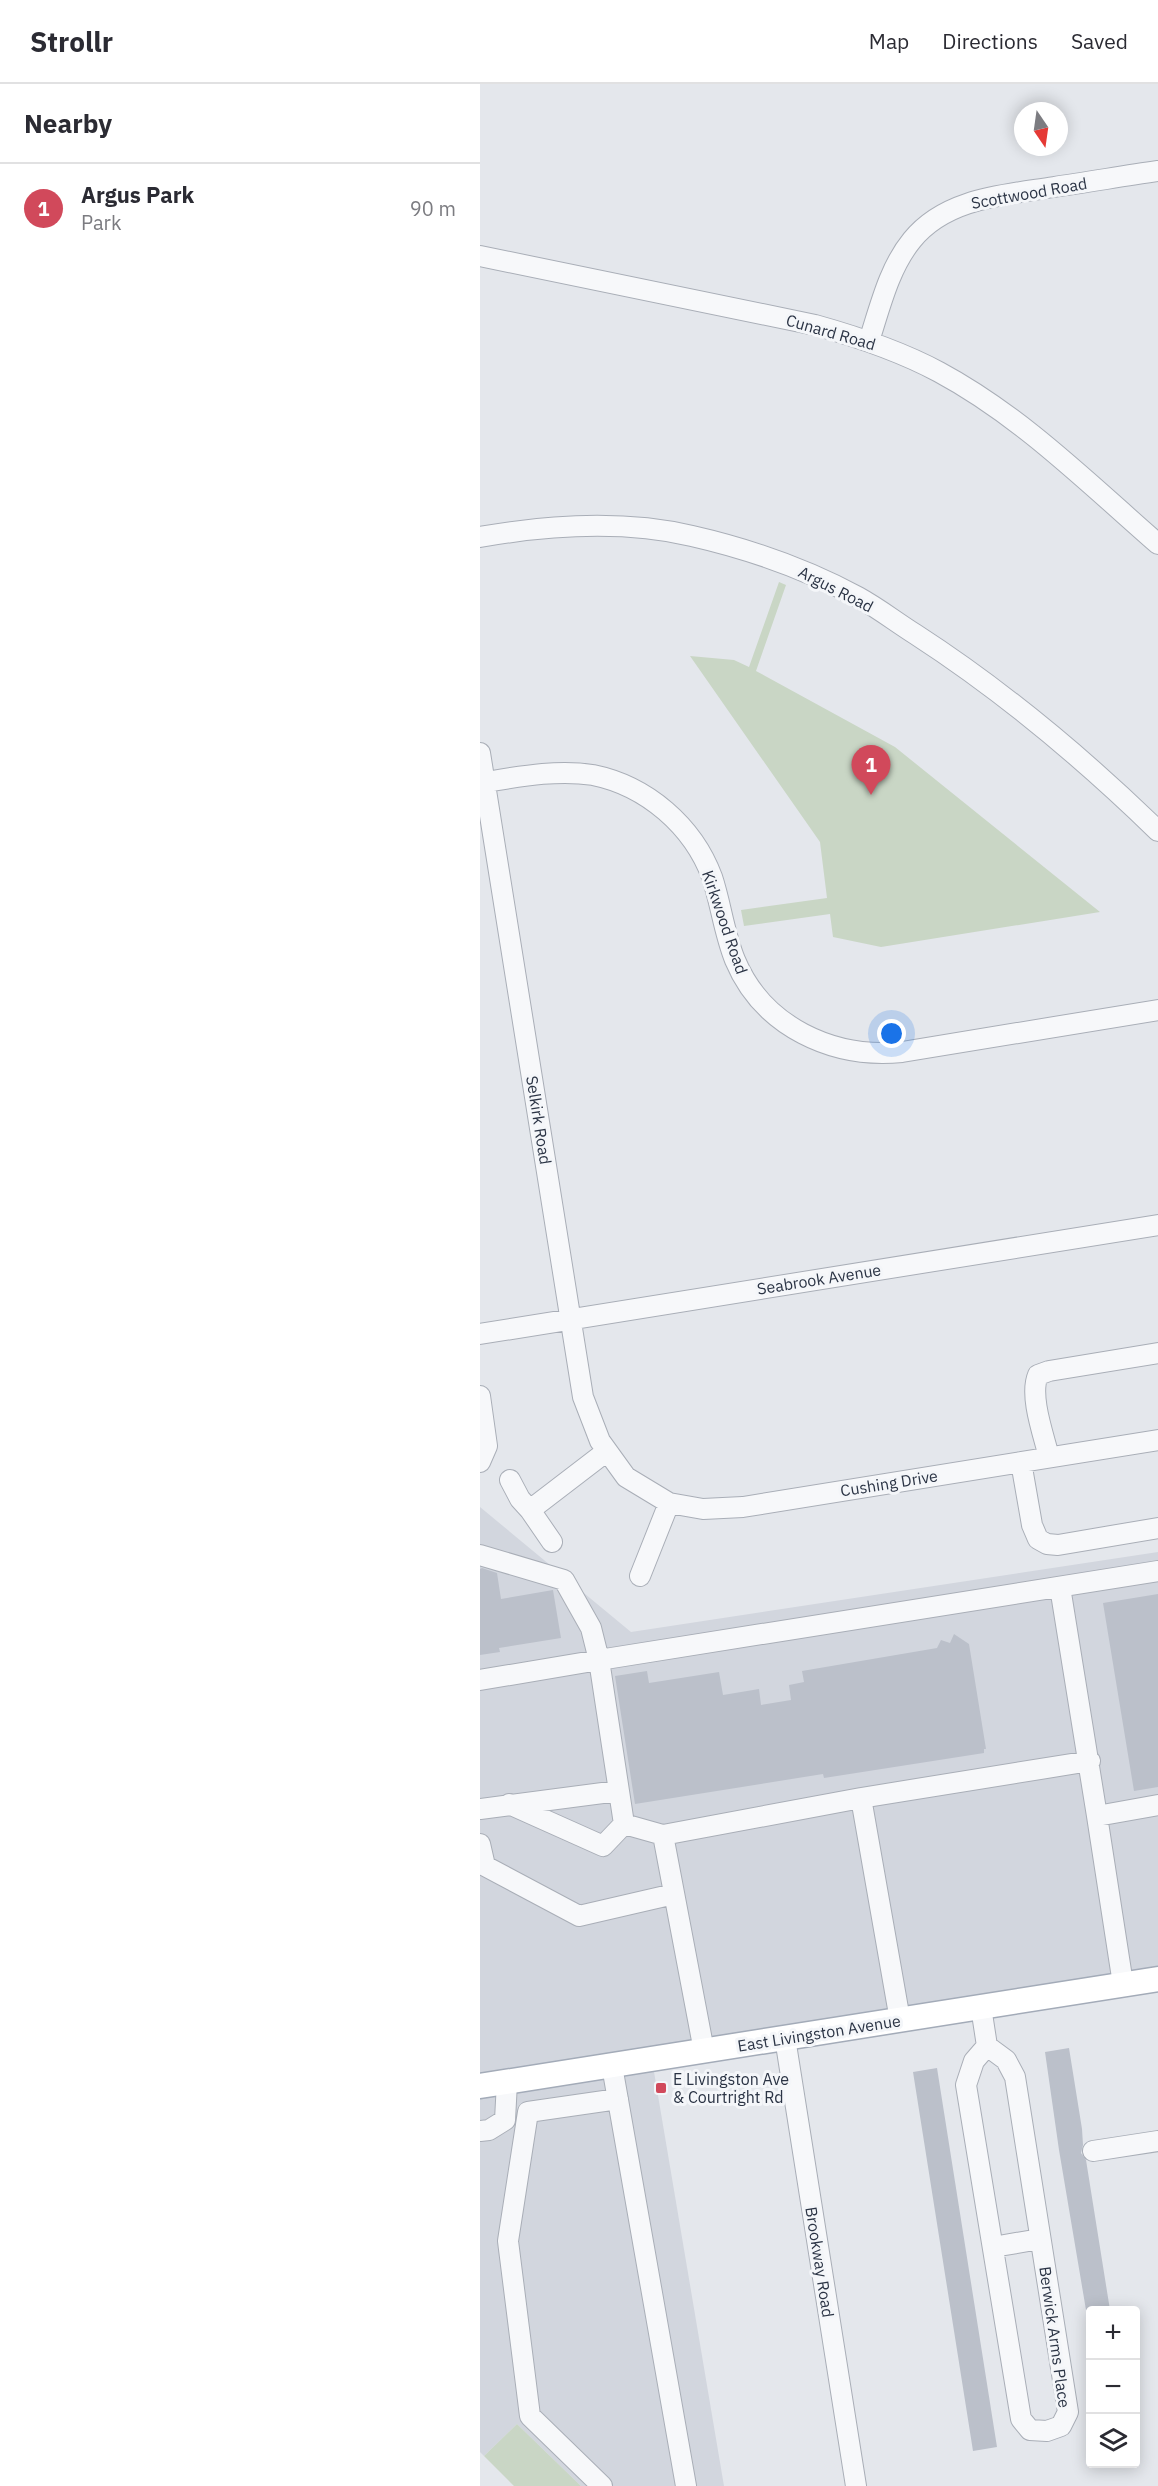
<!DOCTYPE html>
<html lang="en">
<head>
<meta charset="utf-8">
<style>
  body { margin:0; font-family:"IBM Plex Sans",sans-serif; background:#f2f2f3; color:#2b2b33 }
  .controls { position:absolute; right:18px; bottom:18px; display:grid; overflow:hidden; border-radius:6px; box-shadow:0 3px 15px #0003 }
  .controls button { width:54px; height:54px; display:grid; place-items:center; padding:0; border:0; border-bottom:2px solid #e1e1e2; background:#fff; color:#2b2b33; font:30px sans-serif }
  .compass { position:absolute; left:534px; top:18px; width:54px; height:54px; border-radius:50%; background:#fff; box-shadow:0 3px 15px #0003; rotate:167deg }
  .you { position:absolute; left:412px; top:950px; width:21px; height:21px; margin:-15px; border:4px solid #fff; border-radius:50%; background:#1a73e8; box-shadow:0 0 0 9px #1a73e833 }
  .badge { display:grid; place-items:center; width:39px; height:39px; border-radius:50%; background:#d1495b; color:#fff; font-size:20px; font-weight:700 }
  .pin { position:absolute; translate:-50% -50px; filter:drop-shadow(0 2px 3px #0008) }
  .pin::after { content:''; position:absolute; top:32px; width:21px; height:18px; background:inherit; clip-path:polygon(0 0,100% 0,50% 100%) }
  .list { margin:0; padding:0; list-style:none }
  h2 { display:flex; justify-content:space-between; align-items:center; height:78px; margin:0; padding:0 24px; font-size:26px }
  h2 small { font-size:20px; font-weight:400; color:#7c7c81 }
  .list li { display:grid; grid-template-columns:39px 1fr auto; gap:18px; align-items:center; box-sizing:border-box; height:90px; padding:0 24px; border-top:2px solid #e1e1e2 }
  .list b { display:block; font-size:22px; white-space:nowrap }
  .list p { margin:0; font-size:20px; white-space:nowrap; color:#7c7c81 }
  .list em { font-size:20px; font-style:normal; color:#7c7c81 }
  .icon { flex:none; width:33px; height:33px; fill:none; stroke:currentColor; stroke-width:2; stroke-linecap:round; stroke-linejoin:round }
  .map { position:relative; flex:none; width:678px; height:2402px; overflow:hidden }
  header { display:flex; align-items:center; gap:36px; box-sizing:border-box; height:84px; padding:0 30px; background:#fff; border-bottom:2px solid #e1e1e2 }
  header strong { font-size:28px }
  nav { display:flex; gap:33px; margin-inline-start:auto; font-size:21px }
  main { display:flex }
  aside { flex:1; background:#fff }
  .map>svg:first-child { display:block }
  .built { fill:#d2d6de }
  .green { fill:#c9d6c5 }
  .building { fill:#bbc0ca }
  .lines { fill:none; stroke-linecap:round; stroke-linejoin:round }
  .minor-casing { stroke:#a9aeb7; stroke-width:22 }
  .major-casing { stroke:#a3abb8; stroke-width:27 }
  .minor { stroke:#f7f8fa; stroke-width:20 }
  .major { stroke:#fff; stroke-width:24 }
  .poi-dot { fill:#d1495b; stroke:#f4f6f9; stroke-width:2 }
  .labels { text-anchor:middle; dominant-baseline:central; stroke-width:6; stroke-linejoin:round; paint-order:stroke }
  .street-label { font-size:16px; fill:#2b3445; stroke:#f4f6f9 }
  .poi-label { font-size:16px; fill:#2b3445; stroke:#f4f6f9; text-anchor:start }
</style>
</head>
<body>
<header>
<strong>Strollr</strong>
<nav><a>Map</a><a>Directions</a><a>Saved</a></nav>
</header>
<main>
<aside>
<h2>Nearby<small></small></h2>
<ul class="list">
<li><span class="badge">1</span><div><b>Argus Park</b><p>Park</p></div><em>90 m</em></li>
</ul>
</aside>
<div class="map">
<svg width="678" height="2402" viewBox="0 0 678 2402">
  <rect width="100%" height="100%" fill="#e4e7ec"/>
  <path class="built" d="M0,1423L151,1548L678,1468V1895L172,1976L244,2402H101L37,2340L4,2372L0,2368Z"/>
  <path class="green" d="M299,498L306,501L276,587L415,663L620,828L401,863L353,853L350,830L264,842L261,826L347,814L340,758L210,572L254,576L269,583Z
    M37,2340L101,2402H34L4,2372Z"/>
  <path class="building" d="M2,1484L17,1489L21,1515L73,1506L81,1554L19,1564L20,1568L0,1571V1485Z
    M678,1510V1703L654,1707L623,1519Z
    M474,1550L489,1560L506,1665H504V1669L344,1694L343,1690L155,1720L135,1592L167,1587L169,1599L239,1588L243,1611L279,1605L281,1621L311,1616L309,1601L324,1598L322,1587L457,1564L461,1556L470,1559Z
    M589,1964L602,2045L603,2061L601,2069L606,2076L630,2226H606L579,2066L565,1968Z
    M457,1984L517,2363L493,2367L433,1988Z"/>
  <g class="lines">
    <g class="minor-casing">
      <path id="minor" d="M0,172L335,241C378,253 420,267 459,288C541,332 608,399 678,460
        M389,257C400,223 409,184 432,156C466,114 524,111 574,103C609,98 643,92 678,87
        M0,453C68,441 144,436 212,452C269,465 326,485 378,513C398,524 416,538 435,550C523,607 603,674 678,747
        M0,669L103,1313L120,1357L146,1393L189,1419L223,1425L263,1423L678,1356
        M0,699C37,693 76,685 113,691C167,702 213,742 232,793C241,820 244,849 255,876C283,943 353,975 422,968L678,926
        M0,1250L678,1141
        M0,1312L7,1362L0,1378
        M569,1373C564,1352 549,1312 558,1291L569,1287L678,1269
        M541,1378L552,1441L558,1455L567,1460L578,1461L678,1444
        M30,1396L40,1415L50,1426
        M72,1458L50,1426L127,1367
        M0,1471L84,1496L111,1544L119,1576L678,1487
        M160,1492L189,1419
        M580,1503L617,1732
        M0,1596L119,1576L144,1740L183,1751L224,1967
        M29,1720L123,1762L144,1740
        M0,1725L138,1707
        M183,1751L381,1714
        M0,1760L5,1782L99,1832L194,1810
        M643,1900L617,1732L678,1721
        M501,1923L507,1962L526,1976L535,1993L588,2328L581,2342L567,2347L550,2346L541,2335L486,2001L494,1977L507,1962
        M420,1936L381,1714L610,1677
        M305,1954L376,2402
        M132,1982L206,2402
        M0,2047L9,2046L25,2036L27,1998
        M613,2067L678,2057
        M513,2163L560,2155
        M122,2402L50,2332L28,2157L48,2028L138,2015"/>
    </g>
    <g class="major-casing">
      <path id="major" d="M0,2002L678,1895"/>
    </g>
    <use href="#minor" class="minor"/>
    <use href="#major" class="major"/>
  </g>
  <rect class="poi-dot" x="175" y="1998" width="12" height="12" rx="3"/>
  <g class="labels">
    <g class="street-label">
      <text transform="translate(549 109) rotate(-10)">Scottwood Road</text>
      <text transform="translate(351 248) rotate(16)">Cunard Road</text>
      <text transform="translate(356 505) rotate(27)">Argus Road</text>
      <text transform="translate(245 838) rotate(71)">Kirkwood Road</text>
      <text transform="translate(59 1036) rotate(81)">Selkirk Road</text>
      <text transform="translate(339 1195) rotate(-9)">Seabrook Avenue</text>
      <text transform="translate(409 1399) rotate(-9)">Cushing Drive</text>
      <text transform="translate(339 1949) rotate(-9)">East Livingston Avenue</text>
      <text transform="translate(340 2178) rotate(81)">Brookway Road</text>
      <text transform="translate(575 2253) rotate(82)">Berwick Arms Place</text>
    </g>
    <g class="poi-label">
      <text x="193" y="1995">E Livingston Ave<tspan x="193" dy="18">&amp; Courtright Rd</tspan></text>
    </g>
  </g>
</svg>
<div class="controls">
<button>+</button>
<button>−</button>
<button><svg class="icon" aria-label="layers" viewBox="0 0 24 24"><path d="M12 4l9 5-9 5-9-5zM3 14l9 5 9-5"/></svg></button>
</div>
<svg class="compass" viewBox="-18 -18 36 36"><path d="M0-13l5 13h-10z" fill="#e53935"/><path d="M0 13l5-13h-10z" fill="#7c7c81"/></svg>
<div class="you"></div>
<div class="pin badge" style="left:391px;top:711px">1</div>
</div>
</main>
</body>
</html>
